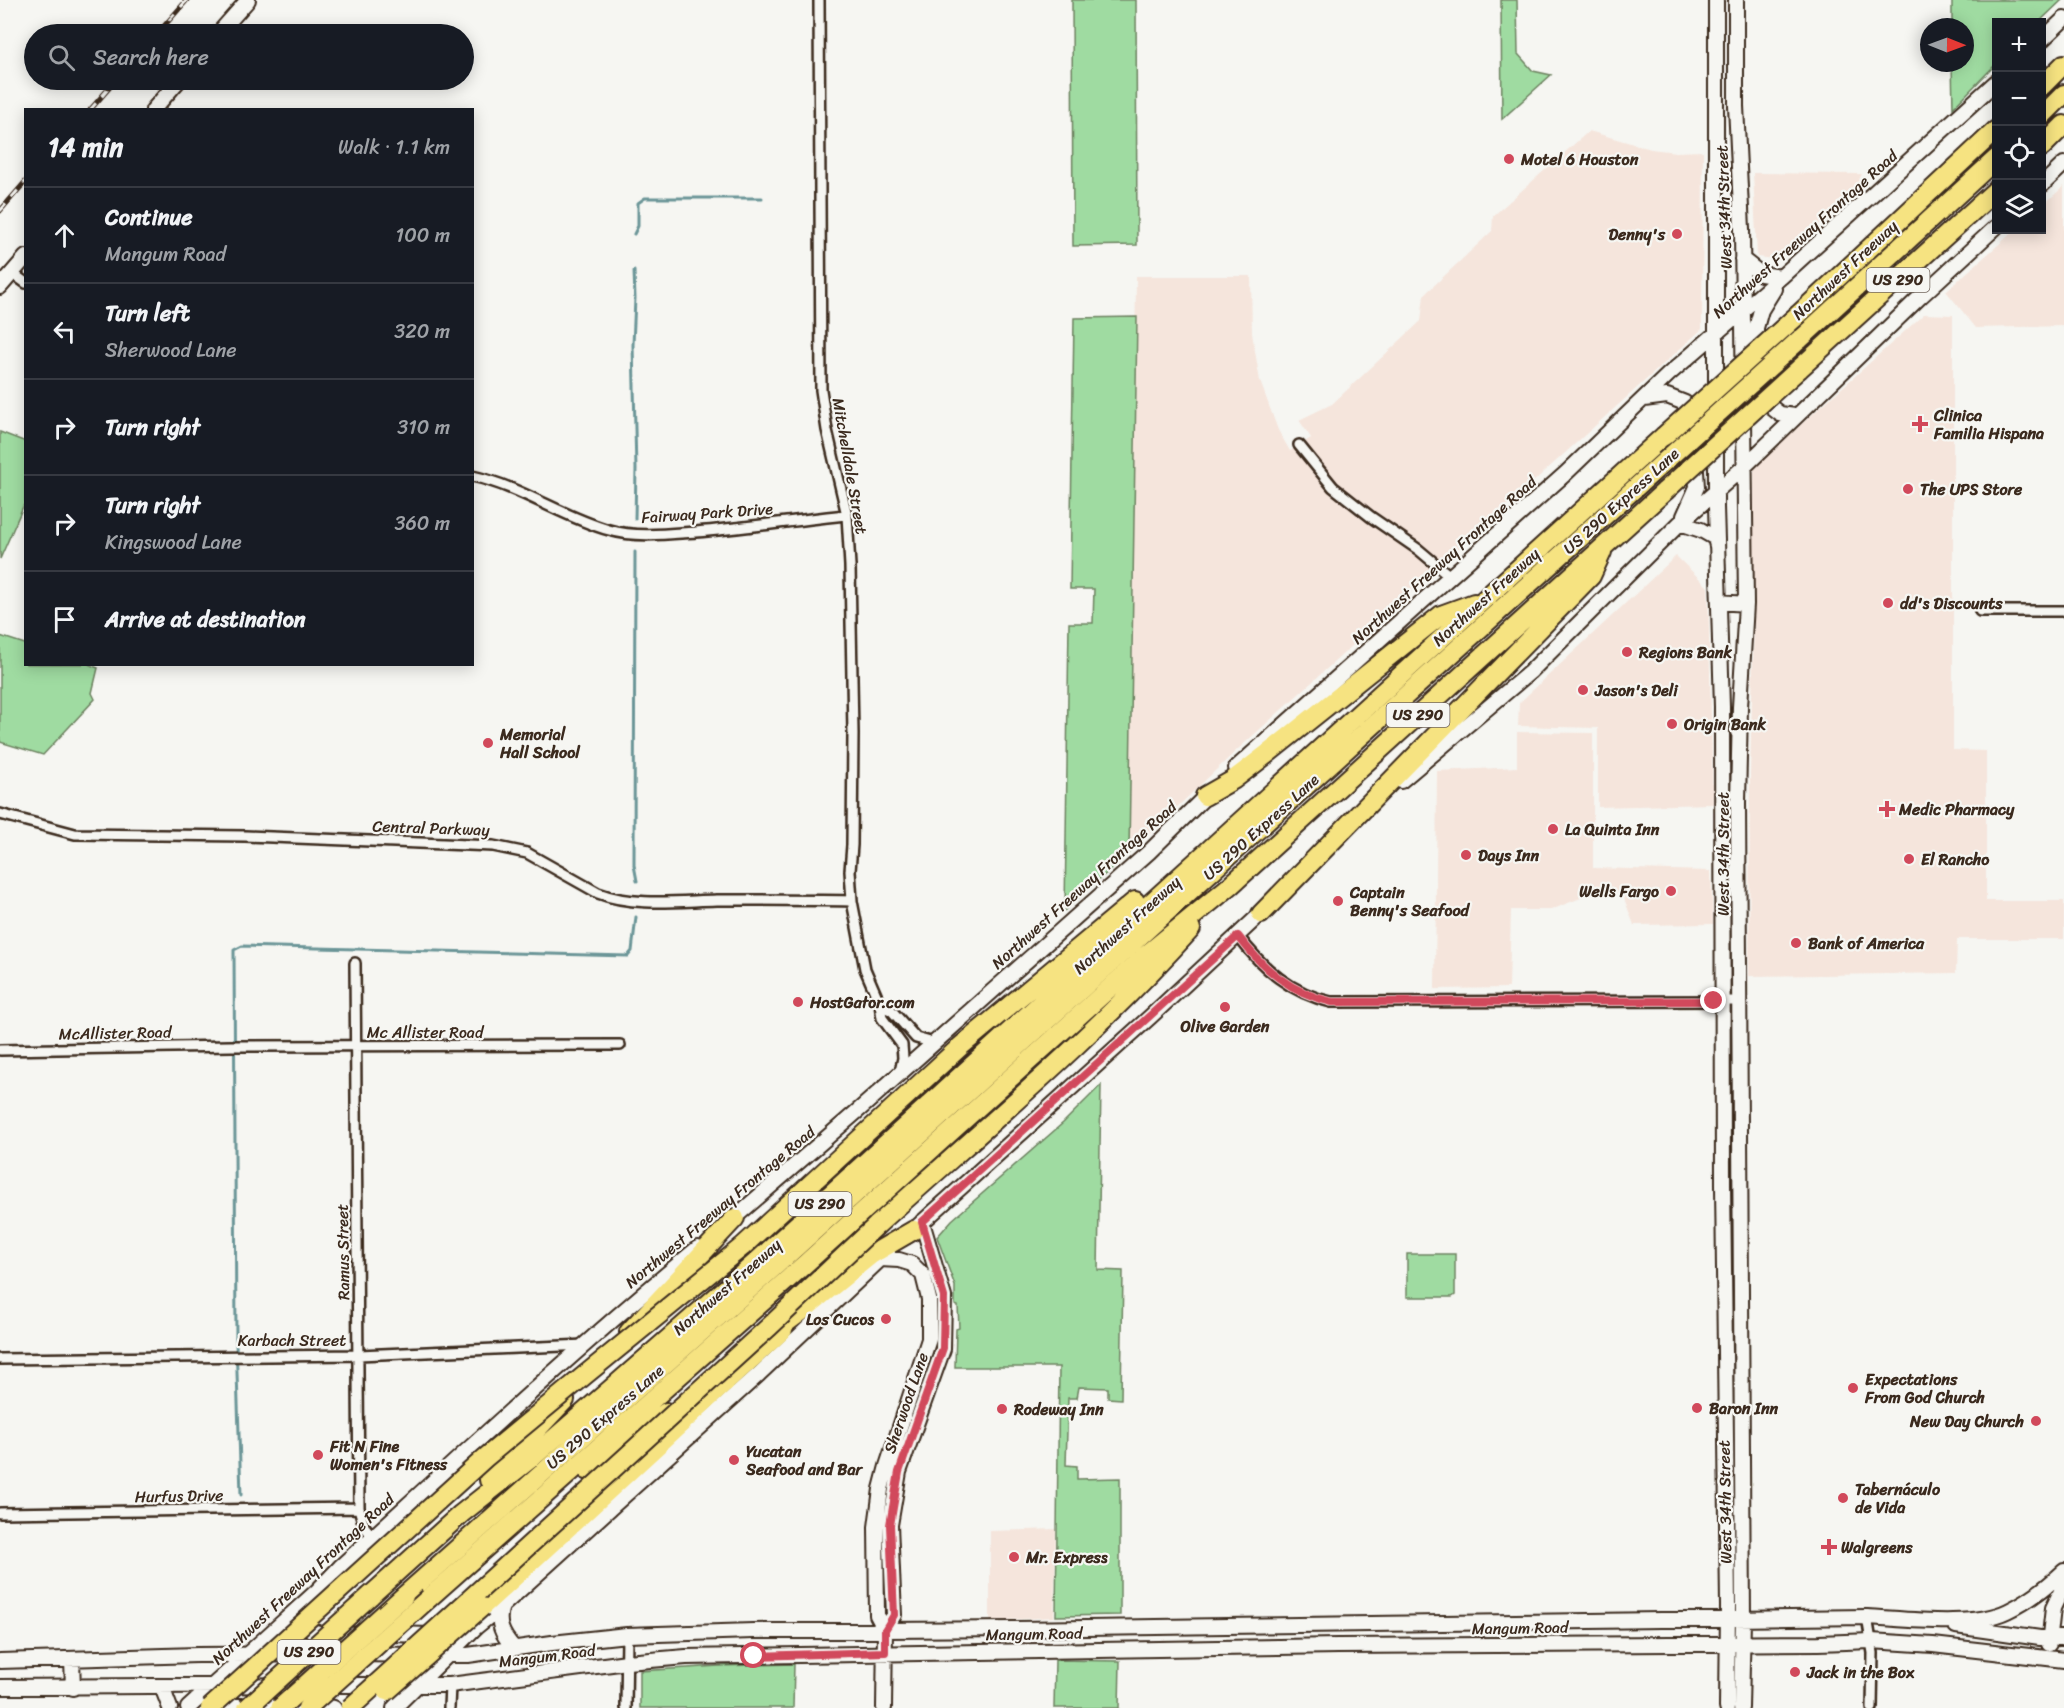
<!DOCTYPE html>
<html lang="en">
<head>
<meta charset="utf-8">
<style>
  body { margin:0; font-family:Sriracha,sans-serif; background:#242831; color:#f1f3f6 }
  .controls { position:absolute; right:18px; top:18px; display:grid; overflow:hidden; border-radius:0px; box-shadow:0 3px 15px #0003 }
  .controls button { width:54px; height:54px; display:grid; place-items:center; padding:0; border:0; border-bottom:2px solid #363941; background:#171b24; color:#f1f3f6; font:30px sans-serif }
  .compass { position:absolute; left:1920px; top:18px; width:54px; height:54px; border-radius:50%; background:#171b24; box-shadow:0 3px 15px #0003; rotate:91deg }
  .stop { position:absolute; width:18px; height:18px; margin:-14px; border:4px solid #d1495b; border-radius:50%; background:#fff }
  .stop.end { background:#d1495b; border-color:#fff; box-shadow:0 2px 6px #0008 }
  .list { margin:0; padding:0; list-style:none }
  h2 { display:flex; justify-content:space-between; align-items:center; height:78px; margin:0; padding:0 24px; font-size:26px }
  h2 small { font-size:20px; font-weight:400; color:#9ea1a6 }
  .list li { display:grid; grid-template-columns:39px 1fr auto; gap:18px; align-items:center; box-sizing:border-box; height:96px; padding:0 24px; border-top:2px solid #363941 }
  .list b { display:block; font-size:22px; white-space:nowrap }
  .list p { margin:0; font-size:20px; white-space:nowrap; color:#9ea1a6 }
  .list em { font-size:20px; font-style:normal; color:#9ea1a6 }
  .icon { flex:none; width:33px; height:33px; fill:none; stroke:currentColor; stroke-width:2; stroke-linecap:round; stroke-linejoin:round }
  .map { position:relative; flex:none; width:2064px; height:1708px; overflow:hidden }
  .search { position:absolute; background:#171b24; box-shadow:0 3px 15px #0003; left:24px; top:24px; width:450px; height:66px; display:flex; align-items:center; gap:15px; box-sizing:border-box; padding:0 21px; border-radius:33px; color:#9ea1a6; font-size:22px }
  .panel { position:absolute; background:#171b24; box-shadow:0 3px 15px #0003; left:24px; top:108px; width:450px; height:558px; border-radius:0px }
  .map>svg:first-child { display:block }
  .built { fill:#f5e5dc }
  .green { fill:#9fdba1; stroke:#6d8260; stroke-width:1.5 }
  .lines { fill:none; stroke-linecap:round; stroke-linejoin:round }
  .stream { stroke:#6c9698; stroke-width:3 }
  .street-casing { stroke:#3b2a1e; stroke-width:14 }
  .secondary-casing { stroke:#3b2a1e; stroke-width:18 }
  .highway-casing { stroke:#3b2a1e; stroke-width:22 }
  .street { stroke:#f6f6f2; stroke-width:9 }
  .secondary { stroke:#f6f6f2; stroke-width:14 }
  .highway { stroke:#f6e381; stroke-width:18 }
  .rail-casing { stroke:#3b2a1e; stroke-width:5 }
  .rail { stroke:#f6f6f2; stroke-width:3; stroke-dasharray:9; stroke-linecap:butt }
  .highway-bridge-casing { stroke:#3b2a1e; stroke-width:22; stroke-linecap:butt }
  .highway-bridge { stroke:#f6e381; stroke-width:18 }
  .route { stroke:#d1495b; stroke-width:8 }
  .poi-dot { fill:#d1495b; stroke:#f6f6f2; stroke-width:2 }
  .labels { text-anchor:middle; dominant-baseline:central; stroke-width:4.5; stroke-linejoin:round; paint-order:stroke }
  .shield { fill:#f6f6f2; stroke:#73675e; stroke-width:1.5 }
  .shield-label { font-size:15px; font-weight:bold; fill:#3b2a1e }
  .poi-label { font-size:16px; font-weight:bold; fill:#3b2a1e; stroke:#f6f6f2; text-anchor:start }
  .street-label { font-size:16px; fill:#3b2a1e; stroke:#f6f6f2 }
</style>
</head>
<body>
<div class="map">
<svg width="2064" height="1708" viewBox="0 0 2064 1708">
  <rect width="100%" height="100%" fill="#f6f6f2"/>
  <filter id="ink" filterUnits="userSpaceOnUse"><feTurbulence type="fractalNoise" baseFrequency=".0167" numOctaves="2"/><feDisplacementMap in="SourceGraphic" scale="12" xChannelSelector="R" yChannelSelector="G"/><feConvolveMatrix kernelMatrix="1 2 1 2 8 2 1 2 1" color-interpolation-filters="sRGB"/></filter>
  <g filter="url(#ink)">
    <path class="built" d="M1589,131L1651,149L1676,152L1703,151L1702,329L1237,750L1129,853L1136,276H1251L1252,333L1260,381L1278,430L1290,451L1311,438L1299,420L1332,404L1421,321L1424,295L1492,231L1493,216Z
      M1753,173L1862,174L1852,194L1781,260L1757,257Z
      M2064,186V326L1976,328L1946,291L2015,230H2042V206Z
      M1924,314L1953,315V750L1986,751V901H2064V939H1957L1956,973L1749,976L1750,774L1754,622V469L1766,456Z
      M1676,556L1708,587L1713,804L1598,807V728L1518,726L1519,703Z
      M1517,732L1593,733V868L1711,871L1713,924L1634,925L1622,893H1593L1551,910H1511L1509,988L1435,989L1437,771L1517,767Z
      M1056,1529L1054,1617L990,1621V1531Z"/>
    <path class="green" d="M1072,0H1136L1137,245L1073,246Z
      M1501,0H1517L1518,54L1533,71L1551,75L1502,119Z
      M1952,0H2062L2039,22H1996V64L1953,108L1952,63H1965V27H1952Z
      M1137,317L1129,853L1065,910L1069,623H1093L1094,589H1070L1074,318Z
      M0,432L26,442L25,502L0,559Z
      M0,636L25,644L26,664H88L98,668L92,693L95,699L43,755L0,742Z
      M1101,1085L1098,1270L1123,1271L1121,1399L1108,1398V1388L1079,1387L1077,1398H1068L1066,1465L1077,1466V1479L1120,1478V1615L1056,1616L1059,1367H955L956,1329L959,1328L958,1306L955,1305V1286L937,1237L952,1220L1063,1123Z
      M1407,1254H1455V1295L1452,1297H1407Z
      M1055,1660L1120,1661L1119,1708H1054Z
      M794,1664L793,1708H640V1671L719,1666Z"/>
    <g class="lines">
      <path class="stream" d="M634,234L638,226V203L645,198H762
        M634,271L635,298L633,345L636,469L635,519
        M635,552L634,865L637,881
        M241,1495L236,1342L234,950L242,946L628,956L632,951L636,917"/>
      <g class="street-casing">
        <path id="street" d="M819,0L821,390L827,430L847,515L850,566L853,734L852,845L850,871L852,901L865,969L880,1004L882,1018L902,1045L903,1058L900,1072
          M12,273L26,283
          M1299,445L1333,487L1371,517L1419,550L1451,577
          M472,476C520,486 562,517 609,530C637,538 668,534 696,532C746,528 796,520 847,515
          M1980,611H2064
          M0,814L75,834L245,836L493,846L527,853L598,893C634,907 679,901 717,900C762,900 807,900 852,901
          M1238,936C1263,969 1291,993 1331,1002L1740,1001
          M355,963L359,1508L364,1526L373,1537
          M880,1004L892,1011L916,1038L934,1043
          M0,1050L231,1046L620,1045
          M0,1359L359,1355L585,1345
          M0,1513L359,1508
          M1867,1617L1873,1653L1872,1708
          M449,1708L450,1685
          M626,1708L627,1635"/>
      </g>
      <g class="secondary-casing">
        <path id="secondary" d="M1716,0V507L1722,707L1723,1185L1728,1606L1727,1708
          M1736,0V106L1742,229L1746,604L1740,707L1738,803L1743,1620L1741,1708
          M218,34L248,0
          M2042,40L2064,19
          M153,110L179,80
          M2042,185L2064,164
          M1742,259L1761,274L1781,277
          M0,287L26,257
          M1774,289L1761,310L1756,328V370L1766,403L1780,414L1795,416
          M1644,399L1667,396L1685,403L1693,425L1697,487L1684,516
          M1680,523L1701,530L1715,538L1717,546
          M1719,602L1746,604
          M1236,768L1565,474L1669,374L1781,277L1996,82
          M1401,781L1530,672L1680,523L1746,465L1920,297L1996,227
          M727,1224L861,1108L1149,852L1211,791
          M907,1236L1150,1017L1267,908
          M880,1259L899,1260L912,1264L923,1275L929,1299V1339L887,1466L881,1489L876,1527L877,1615L885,1630L884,1708
          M502,1606C496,1623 502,1635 514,1648
          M305,1615L304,1624C316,1640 347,1634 366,1634
          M1956,1626L2040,1638H2064
          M885,1630L894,1615L890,1525L899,1472L943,1349L944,1297L922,1222
          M385,1634L435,1635
          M2049,1644L2053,1608L2064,1585
          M362,1654L412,1655
          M443,1655H468L552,1643L627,1635L753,1631L1016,1629L1867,1617C1906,1619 1973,1628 2008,1611C2029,1601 2047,1587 2064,1571
          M72,1659L73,1688
          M0,1661L197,1655L343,1654
          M329,1685H379
          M410,1685H450L627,1662L686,1657L1338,1646L1819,1643L1871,1641L1933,1645L2064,1660
          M0,1687L310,1685
          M162,1687L170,1708
          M210,1706H326L334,1708
          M188,1708L316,1592L340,1567C458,1459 575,1349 698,1248
          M394,1708L476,1627L502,1606L759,1374L888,1252"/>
      </g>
      <g class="highway-casing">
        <path id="highway" d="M2042,86L2064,64
          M2042,116L2064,94
          M2042,147L2064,125
          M1799,314L1996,130
          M1799,340L1996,159
          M1799,369L1996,190
          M1205,796L1233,780L1267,754L1441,615L1474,603
          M1261,914L1591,576L1602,552
          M876,1226C983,1129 1095,1036 1191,929
          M742,1247L961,1046L1135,901
          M629,1332L735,1218
          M770,1335L806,1308L871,1255L914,1230
          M587,1470L666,1412
          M489,1480L565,1400
          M370,1596L461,1514L534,1456L755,1263L1664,436
          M404,1596L772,1269L1665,461
          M429,1598L805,1264L1146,955L1231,885L1665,491
          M482,1607L783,1330"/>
      </g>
      <use href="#street" class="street"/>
      <use href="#secondary" class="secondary"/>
      <use href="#highway" class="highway"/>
      <g class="rail-casing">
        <path id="rail" d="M157,34L187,0
          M90,110L116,80
          M0,211L26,181"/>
      </g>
      <use href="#rail" class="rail"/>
      <g class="highway-bridge-casing">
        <path id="highway-bridge" d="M1664,436L1799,314
          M1665,461L1799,340
          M1665,491L1799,369
          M387,1691L482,1607
          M210,1708L485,1458L585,1375L742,1247
          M247,1708L370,1596
          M280,1708L404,1596
          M307,1708L429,1598
          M350,1708L769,1327L876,1226"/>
      </g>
      <use href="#highway-bridge" class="highway-bridge"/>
    </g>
  </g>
  <g class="lines" filter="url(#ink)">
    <path class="route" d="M754,1656L885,1652V1630L894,1615L890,1525L899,1472L943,1348L944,1297L922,1222L1238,936C1263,969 1291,993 1332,1002L1714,1001"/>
  </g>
  <g class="poi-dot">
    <circle cx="1509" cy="159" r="6"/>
    <circle cx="1677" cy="234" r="6"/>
    <path d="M1917 415h6v6h6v6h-6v6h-6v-6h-6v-6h6z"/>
    <circle cx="1908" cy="489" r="6"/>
    <circle cx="1888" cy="603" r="6"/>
    <circle cx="1627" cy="652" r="6"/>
    <circle cx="1583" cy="690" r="6"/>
    <circle cx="1672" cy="724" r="6"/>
    <circle cx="488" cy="743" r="6"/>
    <path d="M1884 800h6v6h6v6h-6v6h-6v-6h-6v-6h6z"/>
    <circle cx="1553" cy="829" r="6"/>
    <circle cx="1466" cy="855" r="6"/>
    <circle cx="1909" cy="859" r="6"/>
    <circle cx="1671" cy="891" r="6"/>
    <circle cx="1338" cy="901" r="6"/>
    <circle cx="1796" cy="943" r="6"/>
    <circle cx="798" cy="1002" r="6"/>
    <circle cx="1225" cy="1007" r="6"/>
    <circle cx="886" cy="1319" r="6"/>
    <circle cx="1853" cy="1388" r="6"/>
    <circle cx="1697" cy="1408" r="6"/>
    <circle cx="1002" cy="1409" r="6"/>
    <circle cx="2036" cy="1421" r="6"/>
    <circle cx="318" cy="1455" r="6"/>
    <circle cx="734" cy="1460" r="6"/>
    <circle cx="1843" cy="1498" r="6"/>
    <path d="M1826 1538h6v6h6v6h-6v6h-6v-6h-6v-6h6z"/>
    <circle cx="1014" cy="1557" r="6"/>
    <circle cx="1795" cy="1672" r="6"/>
  </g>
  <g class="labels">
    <g class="shield">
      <rect x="1866.5" y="268" width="63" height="24" rx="4.5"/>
      <rect x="1386.5" y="703" width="63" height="24" rx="4.5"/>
      <rect x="788.5" y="1192" width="63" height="24" rx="4.5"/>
      <rect x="277.5" y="1640" width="63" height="24" rx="4.5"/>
    </g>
    <g class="shield-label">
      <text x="1898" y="280">US 290</text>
      <text x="1418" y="715">US 290</text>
      <text x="820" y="1204">US 290</text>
      <text x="309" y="1652">US 290</text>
    </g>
    <g class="poi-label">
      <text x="1521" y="159">Motel 6 Houston</text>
      <text x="1665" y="234" text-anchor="end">Denny's</text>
      <text x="1934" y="415">Clinica<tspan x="1934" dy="18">Familia Hispana</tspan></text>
      <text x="1920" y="489">The UPS Store</text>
      <text x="1900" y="603">dd's Discounts</text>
      <text x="1639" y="652">Regions Bank</text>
      <text x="1595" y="690">Jason's Deli</text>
      <text x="1684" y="724">Origin Bank</text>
      <text x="500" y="734">Memorial<tspan x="500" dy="18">Hall School</tspan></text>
      <text x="1899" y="809">Medic Pharmacy</text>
      <text x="1565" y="829">La Quinta Inn</text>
      <text x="1478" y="855">Days Inn</text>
      <text x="1921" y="859">El Rancho</text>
      <text x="1659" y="891" text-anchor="end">Wells Fargo</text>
      <text x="1350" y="892">Captain<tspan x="1350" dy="18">Benny's Seafood</tspan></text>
      <text x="1808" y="943">Bank of America</text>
      <text x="810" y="1002">HostGator.com</text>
      <text x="1225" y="1026" text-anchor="middle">Olive Garden</text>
      <text x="874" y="1319" text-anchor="end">Los Cucos</text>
      <text x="1865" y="1379">Expectations<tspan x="1865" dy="18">From God Church</tspan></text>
      <text x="1709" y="1408">Baron Inn</text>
      <text x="1014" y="1409">Rodeway Inn</text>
      <text x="2024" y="1421" text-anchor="end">New Day Church</text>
      <text x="330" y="1446">Fit N Fine<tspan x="330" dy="18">Women's Fitness</tspan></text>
      <text x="746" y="1451">Yucatan<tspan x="746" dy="18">Seafood and Bar</tspan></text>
      <text x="1855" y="1489">Tabernáculo<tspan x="1855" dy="18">de Vida</tspan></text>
      <text x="1841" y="1547">Walgreens</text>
      <text x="1026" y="1557">Mr. Express</text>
      <text x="1807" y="1672">Jack in the Box</text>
    </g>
    <g class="street-label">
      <text transform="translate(1724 207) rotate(-92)">West 34th Street</text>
      <text transform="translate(1805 234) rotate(-42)">Northwest Freeway Frontage Road</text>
      <text transform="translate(1845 270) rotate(-43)">Northwest Freeway</text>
      <text transform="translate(850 466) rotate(80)">Mitchelldale Street</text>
      <text transform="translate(1621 501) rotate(-42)">US 290 Express Lane</text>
      <text transform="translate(707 513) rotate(-4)">Fairway Park Drive</text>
      <text transform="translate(1444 560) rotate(-42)">Northwest Freeway Frontage Road</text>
      <text transform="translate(1486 597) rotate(-42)">Northwest Freeway</text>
      <text transform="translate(1261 827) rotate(-42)">US 290 Express Lane</text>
      <text transform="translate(431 828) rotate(2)">Central Parkway</text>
      <text transform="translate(1723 854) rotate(-90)">West 34th Street</text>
      <text transform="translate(1084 885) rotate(-42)">Northwest Freeway Frontage Road</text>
      <text transform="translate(1127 925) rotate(-42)">Northwest Freeway</text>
      <text x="425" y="1032">Mc Allister Road</text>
      <text transform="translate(115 1033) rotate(-1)">McAllister Road</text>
      <text transform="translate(720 1207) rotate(-40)">Northwest Freeway Frontage Road</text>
      <text transform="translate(343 1252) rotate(-91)">Ramus Street</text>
      <text transform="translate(727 1287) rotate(-41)">Northwest Freeway</text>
      <text x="292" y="1340">Karbach Street</text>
      <text transform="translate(906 1403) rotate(-71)">Sherwood Lane</text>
      <text transform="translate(605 1417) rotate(-41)">US 290 Express Lane</text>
      <text transform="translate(179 1496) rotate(-1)">Hurfus Drive</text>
      <text transform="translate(1725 1502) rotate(-91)">West 34th Street</text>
      <text transform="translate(303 1579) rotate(-43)">Northwest Freeway Frontage Road</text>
      <text transform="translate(1520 1628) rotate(-1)">Mangum Road</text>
      <text transform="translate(1034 1634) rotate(-1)">Mangum Road</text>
      <text transform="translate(547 1656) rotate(-7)">Mangum Road</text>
    </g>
  </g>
</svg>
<div class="controls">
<button>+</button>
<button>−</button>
<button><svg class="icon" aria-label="locate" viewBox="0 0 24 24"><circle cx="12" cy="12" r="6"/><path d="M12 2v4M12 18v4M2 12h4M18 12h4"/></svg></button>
<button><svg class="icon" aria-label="layers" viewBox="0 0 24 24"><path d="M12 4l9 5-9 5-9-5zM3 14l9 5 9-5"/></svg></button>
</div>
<svg class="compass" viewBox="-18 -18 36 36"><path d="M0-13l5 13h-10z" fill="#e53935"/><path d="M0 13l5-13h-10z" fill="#9ea1a6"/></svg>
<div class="stop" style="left:754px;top:1656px"></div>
<div class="stop end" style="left:1714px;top:1001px"></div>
<div class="search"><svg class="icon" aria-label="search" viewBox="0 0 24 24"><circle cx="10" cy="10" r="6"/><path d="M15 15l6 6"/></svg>Search here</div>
<section class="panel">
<h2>14 min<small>Walk · 1.1 km</small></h2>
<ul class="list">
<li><svg class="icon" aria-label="ahead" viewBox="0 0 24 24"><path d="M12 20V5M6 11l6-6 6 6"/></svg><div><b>Continue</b><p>Mangum Road</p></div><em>100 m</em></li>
<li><svg class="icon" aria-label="left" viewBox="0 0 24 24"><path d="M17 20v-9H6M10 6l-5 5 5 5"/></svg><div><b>Turn left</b><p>Sherwood Lane</p></div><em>320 m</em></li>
<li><svg class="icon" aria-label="right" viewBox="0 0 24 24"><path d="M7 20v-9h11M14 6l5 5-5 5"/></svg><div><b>Turn right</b></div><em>310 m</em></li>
<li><svg class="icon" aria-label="right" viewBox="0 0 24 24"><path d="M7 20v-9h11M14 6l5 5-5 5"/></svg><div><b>Turn right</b><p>Kingswood Lane</p></div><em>360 m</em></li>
<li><svg class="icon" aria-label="arrive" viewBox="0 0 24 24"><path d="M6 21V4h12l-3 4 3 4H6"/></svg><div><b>Arrive at destination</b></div></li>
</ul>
</section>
</div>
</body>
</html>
